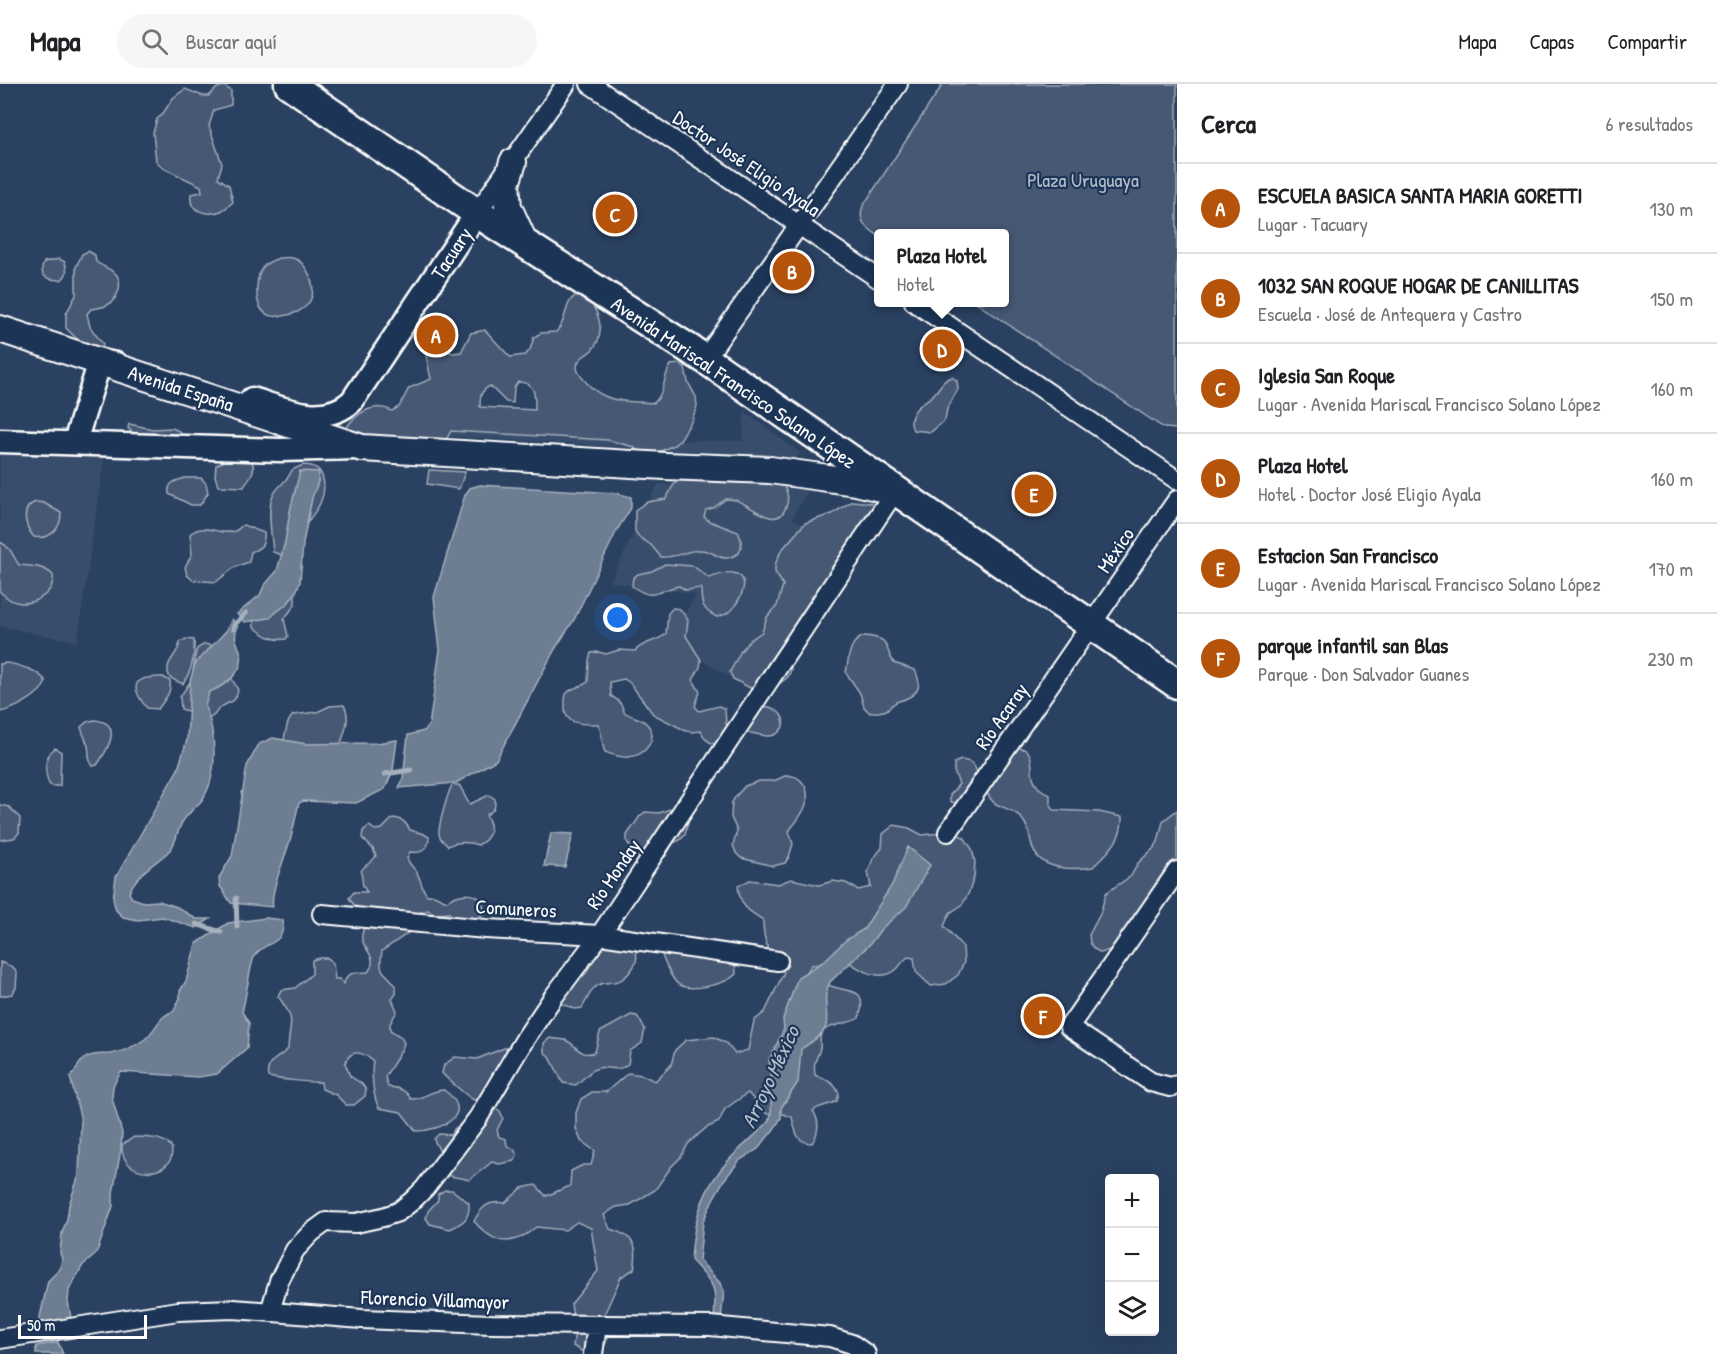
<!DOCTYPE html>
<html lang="es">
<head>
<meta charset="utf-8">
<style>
  body { margin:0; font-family:"Patrick Hand",sans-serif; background:#f6f6f6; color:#202124 }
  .controls { position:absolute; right:18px; bottom:18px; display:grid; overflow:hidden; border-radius:6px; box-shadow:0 6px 24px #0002 }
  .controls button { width:54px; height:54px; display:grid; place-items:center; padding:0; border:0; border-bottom:2px solid #e0e0e0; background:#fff; color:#202124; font:30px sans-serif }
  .scale { position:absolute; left:18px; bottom:15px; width:129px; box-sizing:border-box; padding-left:6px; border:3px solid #fff; border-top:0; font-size:16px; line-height:21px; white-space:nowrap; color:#fff; -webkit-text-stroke:4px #1d3557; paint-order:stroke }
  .you { position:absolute; left:618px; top:534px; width:21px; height:21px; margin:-15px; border:4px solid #fff; border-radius:50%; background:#1a73e8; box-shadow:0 0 0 9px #1a73e833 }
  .badge { display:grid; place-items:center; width:39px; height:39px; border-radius:50%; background:#b45309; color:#fff; font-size:20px; font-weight:700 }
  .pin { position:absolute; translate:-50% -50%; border:3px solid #fff; box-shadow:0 2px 6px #0006 }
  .popup { position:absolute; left:874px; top:145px; width:135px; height:78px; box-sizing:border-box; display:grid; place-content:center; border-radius:6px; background:#fff; filter:drop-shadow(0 2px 4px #0005); font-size:20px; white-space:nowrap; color:#757577 }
  .popup b { font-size:22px; color:#202124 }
  .popup::after { content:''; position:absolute; left:50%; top:100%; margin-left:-12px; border:12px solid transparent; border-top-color:#fff }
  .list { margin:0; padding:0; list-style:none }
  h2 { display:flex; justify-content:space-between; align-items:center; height:78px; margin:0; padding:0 24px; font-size:26px }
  h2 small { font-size:20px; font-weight:400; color:#757577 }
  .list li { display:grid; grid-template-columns:39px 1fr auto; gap:18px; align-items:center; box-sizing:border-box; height:90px; padding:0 24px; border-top:2px solid #e0e0e0 }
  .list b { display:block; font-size:22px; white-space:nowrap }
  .list p { margin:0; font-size:20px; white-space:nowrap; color:#757577 }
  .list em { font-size:20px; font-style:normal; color:#757577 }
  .icon { flex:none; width:33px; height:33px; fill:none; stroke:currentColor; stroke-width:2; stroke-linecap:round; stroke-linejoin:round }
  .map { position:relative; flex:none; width:1177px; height:1270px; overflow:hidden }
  header { display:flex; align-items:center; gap:36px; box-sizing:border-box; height:84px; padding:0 30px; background:#fff; border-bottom:2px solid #e0e0e0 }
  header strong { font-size:28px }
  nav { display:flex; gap:33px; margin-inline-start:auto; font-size:21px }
  .search { width:420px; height:54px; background:#f6f6f6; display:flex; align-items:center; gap:15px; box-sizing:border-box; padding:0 21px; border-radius:33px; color:#757577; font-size:22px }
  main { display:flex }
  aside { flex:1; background:#fff }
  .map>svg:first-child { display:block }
  .built { fill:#394e6c }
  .green { fill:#465975; stroke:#a2acba; stroke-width:1.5; fill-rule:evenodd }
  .water { fill:#6d7d92; stroke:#a7b1be; stroke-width:1.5 }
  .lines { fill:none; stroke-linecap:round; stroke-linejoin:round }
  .stream { stroke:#a7b1be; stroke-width:5 }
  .minor-casing { stroke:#fff; stroke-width:22 }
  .tertiary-casing { stroke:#fff; stroke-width:27 }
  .secondary-casing { stroke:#fff; stroke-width:30 }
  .trunk-casing { stroke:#fff; stroke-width:33 }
  .minor { stroke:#1d3557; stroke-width:18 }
  .tertiary { stroke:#1d3557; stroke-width:22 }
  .secondary { stroke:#1d3557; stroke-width:26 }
  .trunk { stroke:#1d3557; stroke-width:28 }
  .labels { text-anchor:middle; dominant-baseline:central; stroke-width:4.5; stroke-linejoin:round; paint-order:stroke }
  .street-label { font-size:20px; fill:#fff; stroke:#1d3557 }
  .park-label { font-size:20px; fill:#b5bdc8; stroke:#1d3557 }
  .water-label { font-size:21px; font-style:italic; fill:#b6bec8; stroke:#1d3557 }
</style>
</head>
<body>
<header>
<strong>Mapa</strong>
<div class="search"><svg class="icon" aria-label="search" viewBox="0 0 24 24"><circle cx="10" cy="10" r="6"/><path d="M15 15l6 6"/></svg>Buscar aquí</div>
<nav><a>Mapa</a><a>Capas</a><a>Compartir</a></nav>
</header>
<main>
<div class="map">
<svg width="1177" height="1270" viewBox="0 0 1177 1270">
  <rect width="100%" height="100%" fill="#2a4161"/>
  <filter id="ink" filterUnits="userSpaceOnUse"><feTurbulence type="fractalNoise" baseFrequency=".0167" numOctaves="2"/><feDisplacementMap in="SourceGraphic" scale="12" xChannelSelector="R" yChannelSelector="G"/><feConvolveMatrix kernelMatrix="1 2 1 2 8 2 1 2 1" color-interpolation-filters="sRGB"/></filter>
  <g filter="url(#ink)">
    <path class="built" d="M438,321L660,330V357H743L744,327L800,369L797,374L414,350Z
      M0,367L105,368L77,558L0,542Z
      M658,400L808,406L792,434L835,461L744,602L671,556L696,510L610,498Z"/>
    <path class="green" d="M943,0H1177V345L1164,344L976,219L1005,218V150H879V152C867,144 857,138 863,122Z
      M224,2L231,7V21L214,26L209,42L222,80L218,94L229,101L233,118C230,121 225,125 221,127C207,132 188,128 191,110L202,108L201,102L163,84L156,77L153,49L157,35L162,31L173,14L185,5L203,12H209L217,4Z
      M88,167L95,171L96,178C102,182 111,185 116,190C124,200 117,218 105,222C101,224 96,224 91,225L87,230L90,243L103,260L100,266L86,264L66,244V230L76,211V183L82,170Z
      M279,174C283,174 288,173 293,174C307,178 318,203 310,217C304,227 294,230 283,232C273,233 266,233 260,223C255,214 256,191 263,183C267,178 273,176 279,174Z
      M59,175L65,178C67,186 68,191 61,196C49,196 37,193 44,178Z
      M581,209C598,222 608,248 592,266C587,271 577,274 577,283C577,289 582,294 586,298C605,320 627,317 654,319C665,309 663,292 671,281L679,280L685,284L688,298L696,313L697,322L692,336L680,356L674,361L661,367L639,369L634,363L608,356L451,347L447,354L438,361L348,351L347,343C357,328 375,318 392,327L399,323L409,304L431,295L425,267L430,262L453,269L461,268L471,249L485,246L510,273L525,271L530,266L534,253L541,249L556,248C569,236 562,215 581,209ZM518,298C536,298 535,311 535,326L480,323C480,313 480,307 490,302L506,318L513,319L514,304Z
      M952,293L957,297L958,305L947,325L945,336L931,348L913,346C905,330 921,320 932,312C940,305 941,296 952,293Z
      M129,340L153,345L172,344L179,347L181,354C164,354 138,358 128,344Z
      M249,374C259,385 250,392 244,403L218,402L215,392L216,381L227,376Z
      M303,381C313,381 321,384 323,395C328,418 311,432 300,448C294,456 289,464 284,472L273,468C272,455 267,426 272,414C275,403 287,399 292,386Z
      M429,386L465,388L459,405L427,400Z
      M691,393L783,400C788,407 789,416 786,423C778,447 753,423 740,418C736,415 731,415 726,415L713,424L706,426L704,433L709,437L738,448C742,456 743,461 739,469C719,482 716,465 699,466C685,467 675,474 661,473L651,461L639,453L635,447V426L647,418L666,415C675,399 672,398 691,393Z
      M185,394H201L206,399L208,409L200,421H191L169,410C167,398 176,397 185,394Z
      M852,417L881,420L885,438L881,445L813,514L815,528L792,572L791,586L788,593L775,603L752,605L733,595L730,588L741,567L750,556L762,548L767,533L777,522L783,501L775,488V481L781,467L805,439L832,430Z
      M37,418L44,419L61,429C61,445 50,456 34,453C24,442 20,422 37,418Z
      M243,441L264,449C265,461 261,464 251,468L249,478L235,483L216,498L193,496L187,491L185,483L192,470L190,450C205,437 221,453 235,447C238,446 240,443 243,441Z
      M0,458C12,464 12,471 19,481C32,482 43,482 53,491C55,510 33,522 16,518C9,517 6,512 0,508Z
      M665,480L693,482L709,494C716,492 726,487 733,489C754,493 739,519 730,527C726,531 721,532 717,533C702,526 701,519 701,504L686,506L679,502C658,505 655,519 632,502L633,494L638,490L652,487Z
      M292,508L295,511V521L284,535L288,552L286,555C273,557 264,551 254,543L253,533Z
      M673,524L680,525L688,536L686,552L701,576L700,583L693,596L700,608L695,622L699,627L719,622L725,625L726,640L733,641C741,636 751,625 760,623C775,619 792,636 779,648C768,658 754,646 742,649C734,650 724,657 716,661C708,658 704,655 701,647L693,648L686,647L653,630L630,599L624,595L610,598L611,612C619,616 622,620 624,628C631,633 640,633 646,639C660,654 646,671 629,673C620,674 613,671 605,668C601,659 603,649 598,640C585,640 564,642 565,623C565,618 564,613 567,609C571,604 582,602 588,598L589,576L591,569L599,568L606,570L619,566L635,567C644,557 657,558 666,550L668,529Z
      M865,552C893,555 882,561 894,579L915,586C924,605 916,612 899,617C893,618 889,626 884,627C879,628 874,628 870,629L864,623L860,609L846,589C849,574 848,557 865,552Z
      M186,555L194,556C195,572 192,587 183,600L170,594C162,578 178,573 180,558Z
      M205,560L226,567L231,593L238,606C235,621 230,616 220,624C215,628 216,632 209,634L181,625L180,613L192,595L196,567L198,564Z
      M8,579C21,582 39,586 46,598C40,612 15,625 0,628V580Z
      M163,593L170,597C172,609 164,616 158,625L147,624C128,601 134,592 163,593Z
      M344,621C351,634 345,646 341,659L345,666L243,717L241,708C262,693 274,683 283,658C287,647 285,640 293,631L317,628L330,622Z
      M94,636C125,638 107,667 97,681L93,682C87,675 90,671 88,662C86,656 83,650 81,643L87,638Z
      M1013,663C1043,664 1024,687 1038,703C1041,706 1047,709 1050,711V719L1054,726L1099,728L1122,733C1123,756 1108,768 1093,783C1073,786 1039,787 1032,762C1029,751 1029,742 1020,733C1008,720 992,727 986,705Z
      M55,664L61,668L60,702H52L49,700C44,686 43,673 55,664Z
      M961,676C970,677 974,679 977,688L965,720L950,718V711L959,700L954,687V679Z
      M787,691C794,692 799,693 803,699C815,716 800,733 789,747L793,760L789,773L785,779L773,782L741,774L736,769L733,761L737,747L731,733L732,718L736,712L745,702L759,697H774Z
      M452,701H459C464,707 464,714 470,720L489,711L495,715C496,724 493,727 486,731C494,744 491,754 478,761C468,758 458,757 448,762C445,759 439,755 439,750C438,742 448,709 452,701Z
      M0,721L9,723L20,734L19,749L14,754L0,756Z
      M678,722L690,729L685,751L680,756L673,759L666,772L660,776L653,779L646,778L636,771L627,758V751L640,732L645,728L659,729Z
      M1177,726V790L1115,864L1101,869L1094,865L1090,859L1089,851L1100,830L1106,809L1131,792L1138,779L1154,764L1158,758L1163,737Z
      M393,734C402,735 406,738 410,746L424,750L429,753C429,765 422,770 410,768L407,774C409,781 412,782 416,787C421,795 421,804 427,811H434L447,817C461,807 485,806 484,829C474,838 460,839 449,829L435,830L428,826C412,833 396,827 379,825C373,824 366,827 360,825C355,823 352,819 349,814L354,808H367L363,802L361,787C365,780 372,779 376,772L373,765L362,754L363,747L369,742L375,746L382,745Z
      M894,741L909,744L922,751L951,748L964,753L972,765L975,778L974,793L969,808L962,821L950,829L944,842L963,863L964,878L958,891L946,900L931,902L916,888L914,874L908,873C904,876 901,880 898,884C881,901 857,884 842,874L826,880L811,881L808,887C816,893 824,900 834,903C853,909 868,904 859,934C849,941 825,940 821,950C819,954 821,959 820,964C817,978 813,973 815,991C825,995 835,998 839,1010L837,1017C829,1022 820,1021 813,1027C820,1037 819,1049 812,1059C796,1059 795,1046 792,1033L783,1030H767L748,1009L725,1025L719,1038L706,1044L688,1060L681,1073L671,1083L655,1106L630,1121L616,1123L604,1131L610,1145C634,1152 639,1161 634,1185L621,1193L604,1231C612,1249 609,1254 600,1270L585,1269L573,1262L575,1248L571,1220L598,1187L591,1144L577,1138L565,1146L536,1143C512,1164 494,1161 474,1137C482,1122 488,1117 505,1119L522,1104L536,1101L546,1112L570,1102L571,1087L583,1081H591L595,1067L581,1057L576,1044V1029L581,1015L592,1008H606L628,989L642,991L655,997L671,981L675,966L686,956L714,953L726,959L735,970L748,966L754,937L765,928L784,888C769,873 763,857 763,836C747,826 740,822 738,802L750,796L778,800L791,795L819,801L833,797L846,799L858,806L871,803L868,788L873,775L882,764L883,750Z
      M366,841H408V849L382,867C378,892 384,884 396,902V910L392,915L397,927L390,940V946L401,953L404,959C402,968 390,984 385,993L388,1003C399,1004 405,1005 411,1015C423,1016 430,1006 444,1006C477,1030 441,1047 416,1047L401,1028L379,1024C373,1014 371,989 373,977C363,968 351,964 345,979L350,992L362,1000L366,1006L365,1012L354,1021H346L336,1011L322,1005L321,998C314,999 276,995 268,993C265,976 279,975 288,965C289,935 298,940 278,912L281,906L295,904L312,890V876L320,874H328L333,879L335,895H339L344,900C346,887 357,889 368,888C383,869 351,863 366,841Z
      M601,859L635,864C637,871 638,875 634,882C618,908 607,892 594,904C590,908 586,918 582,924L575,925L558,918C562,913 566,905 571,901C582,892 591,891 589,874Z
      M661,867L735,876L736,890C727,900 690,909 678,900C672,896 662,874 661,867Z
      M0,878L13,883L17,889L16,904L12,910L0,912Z
      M1039,917L1058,937L1048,947L1029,927Z
      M631,931L637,932L645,945L642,959L630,967L628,980C614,991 606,979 595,985C590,987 581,997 576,1001L563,999L550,973L544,968V959L550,954C555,955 561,955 565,956C578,961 579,974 595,968L600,948Z
      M504,964H511L485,1018C481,1017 477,1017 474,1016C469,1014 445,993 442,989L444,981L455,973L477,975Z
      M494,1023L500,1027L503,1034L497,1046L499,1053L506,1055L507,1062L514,1065L517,1071L514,1077L499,1080L492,1078L469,1096C461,1093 457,1094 450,1092C435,1090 442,1078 440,1068C439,1064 435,1060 434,1055L439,1050L452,1051L454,1045L461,1040L468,1039Z
      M134,1053C148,1054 163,1052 172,1064C172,1069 172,1075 169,1078C157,1095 120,1089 122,1061Z
      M445,1106H452L469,1119C470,1135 463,1139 450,1145L430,1140L426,1134L428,1127L438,1116V1110Z"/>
    <path class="water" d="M300,387L319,388L318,398L312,414L303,459L300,498L296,508L288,519L269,534L245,538L237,530L260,511L264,502L277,487L285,458L290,427Z
      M480,401L616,409L631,413V424L617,446L574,536L555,565L496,676L456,699L399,704L403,694L408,651L424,647L429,642L440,566L434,513L465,411L470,404Z
      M232,535L238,543C232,554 238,559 241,570C245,588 223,603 209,608L205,622C216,649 219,691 202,716C196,723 188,729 183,737C177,745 177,758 170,766C156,780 136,789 129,809L132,814L144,818L159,817L177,823L196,835H210L196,844L163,833L138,836L123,833L116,826L113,815L116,793L178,685L187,656L190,597L195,580L226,547Z
      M273,654L306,660L377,659L397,656L393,686L385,705L356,719L303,717L299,719C296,730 294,742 291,753C287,769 269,809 273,823L231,819L220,802L219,794L232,772L247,682L259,660Z
      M551,749L573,750L565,783L544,782Z
      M908,763L930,781L906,823L881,845L870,860L830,898C821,913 829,926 826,942C824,951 808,960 801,965L798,998L781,1024V1034L774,1045L758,1065L740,1076L724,1096L713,1115L703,1138L699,1176L720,1199L724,1207L721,1235H714C717,1199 714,1202 691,1176C693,1144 699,1114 719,1088C732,1069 753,1055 768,1038L771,1031L772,997L769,976L784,945L783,935L798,893L823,878L846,856L864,845L892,801Z
      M266,834L283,836C285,862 267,856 255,871C250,878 246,916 242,928L249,939L247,964L217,990L198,993L121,988L113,1002L112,1014L122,1049L121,1065L113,1109V1122L98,1165L94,1172L83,1181L69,1206L68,1217L71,1234L66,1239L38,1242L48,1197L60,1185L62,1175L60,1169L62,1149L67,1135L69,1121L79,1091L81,1036L70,993C76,988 78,979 84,975C93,969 101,971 111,970C122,968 136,962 145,955C157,945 158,932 174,927L180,914V907L186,897L196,860L228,839Z
      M58,1258L63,1270H36V1262Z"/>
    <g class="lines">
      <path class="stream" d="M233,545L234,541L246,529
        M385,690L411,686
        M236,814L237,843
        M196,840L221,848"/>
      <g class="minor-casing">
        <path id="minor" d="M590,0L879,195
          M477,129L566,0
          M914,218L1177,396
          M705,275L898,0
          M948,748L1177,416
          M1177,787L1069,943L1151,998L1170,1003L1177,1001
          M322,830L486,845L600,851L778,877
          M270,1228L279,1197L295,1166L311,1149L326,1138L356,1139L383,1133L398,1128L412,1117L425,1104L478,1034L525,955L554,912L600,851L895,407
          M0,1255L178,1227L233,1225L362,1235L491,1240L710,1242L830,1253L852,1260L866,1270
          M593,1270L597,1242"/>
      </g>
      <g class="tertiary-casing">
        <path id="tertiary" d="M252,315C284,325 324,343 352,317L477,129
          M0,357L280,366L357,364
          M75,358L100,277L116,280"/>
      </g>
      <g class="secondary-casing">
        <path id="secondary" d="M513,78L506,100L508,123L525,160
          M0,245L362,364L665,382L770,386L856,398L893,407"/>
      </g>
      <g class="trunk-casing">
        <path id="trunk" d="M289,0L477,129L705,275L1177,600"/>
      </g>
      <use href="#minor" class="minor"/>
      <use href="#tertiary" class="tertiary"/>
      <use href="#secondary" class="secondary"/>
      <use href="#trunk" class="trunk"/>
    </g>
  </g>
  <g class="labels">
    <g class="street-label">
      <text transform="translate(747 79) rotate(34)">Doctor José Eligio Ayala</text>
      <text transform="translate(451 169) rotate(-57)">Tacuary</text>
      <text transform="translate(734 298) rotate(34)">Avenida Mariscal Francisco Solano López</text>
      <text transform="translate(181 304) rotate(18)">Avenida España</text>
      <text transform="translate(1115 466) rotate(-56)">México</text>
      <text transform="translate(1001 632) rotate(-55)">Río Acaray</text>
      <text transform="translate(613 790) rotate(-56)">Río Monday</text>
      <text transform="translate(516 824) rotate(3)">Comuneros</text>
      <text transform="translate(435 1215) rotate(2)">Florencio Villamayor</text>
    </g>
    <g class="park-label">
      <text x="1083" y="95">Plaza Uruguaya</text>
    </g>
    <g class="water-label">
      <text transform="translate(770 993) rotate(-65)">Arroyo México</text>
    </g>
  </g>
</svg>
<div class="controls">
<button>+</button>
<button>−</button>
<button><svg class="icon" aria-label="layers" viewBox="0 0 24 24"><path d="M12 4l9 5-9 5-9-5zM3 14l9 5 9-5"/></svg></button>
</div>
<div class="scale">50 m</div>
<div class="you"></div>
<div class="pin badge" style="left:436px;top:251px">A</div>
<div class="pin badge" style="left:792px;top:187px">B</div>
<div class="pin badge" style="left:615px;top:130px">C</div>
<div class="pin badge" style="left:942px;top:265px">D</div>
<div class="popup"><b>Plaza Hotel</b>Hotel</div>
<div class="pin badge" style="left:1034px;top:410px">E</div>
<div class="pin badge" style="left:1043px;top:932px">F</div>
</div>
<aside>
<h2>Cerca<small>6 resultados</small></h2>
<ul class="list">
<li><span class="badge">A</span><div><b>ESCUELA BASICA SANTA MARIA GORETTI</b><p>Lugar · Tacuary</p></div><em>130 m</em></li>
<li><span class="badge">B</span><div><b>1032 SAN ROQUE HOGAR DE CANILLITAS</b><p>Escuela · José de Antequera y Castro</p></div><em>150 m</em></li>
<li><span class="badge">C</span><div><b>Iglesia San Roque</b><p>Lugar · Avenida Mariscal Francisco Solano López</p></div><em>160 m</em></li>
<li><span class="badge">D</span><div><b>Plaza Hotel</b><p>Hotel · Doctor José Eligio Ayala</p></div><em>160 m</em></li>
<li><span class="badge">E</span><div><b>Estacion San Francisco</b><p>Lugar · Avenida Mariscal Francisco Solano López</p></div><em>170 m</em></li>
<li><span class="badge">F</span><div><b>parque infantil san Blas</b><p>Parque · Don Salvador Guanes</p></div><em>230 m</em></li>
</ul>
</aside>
</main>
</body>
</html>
